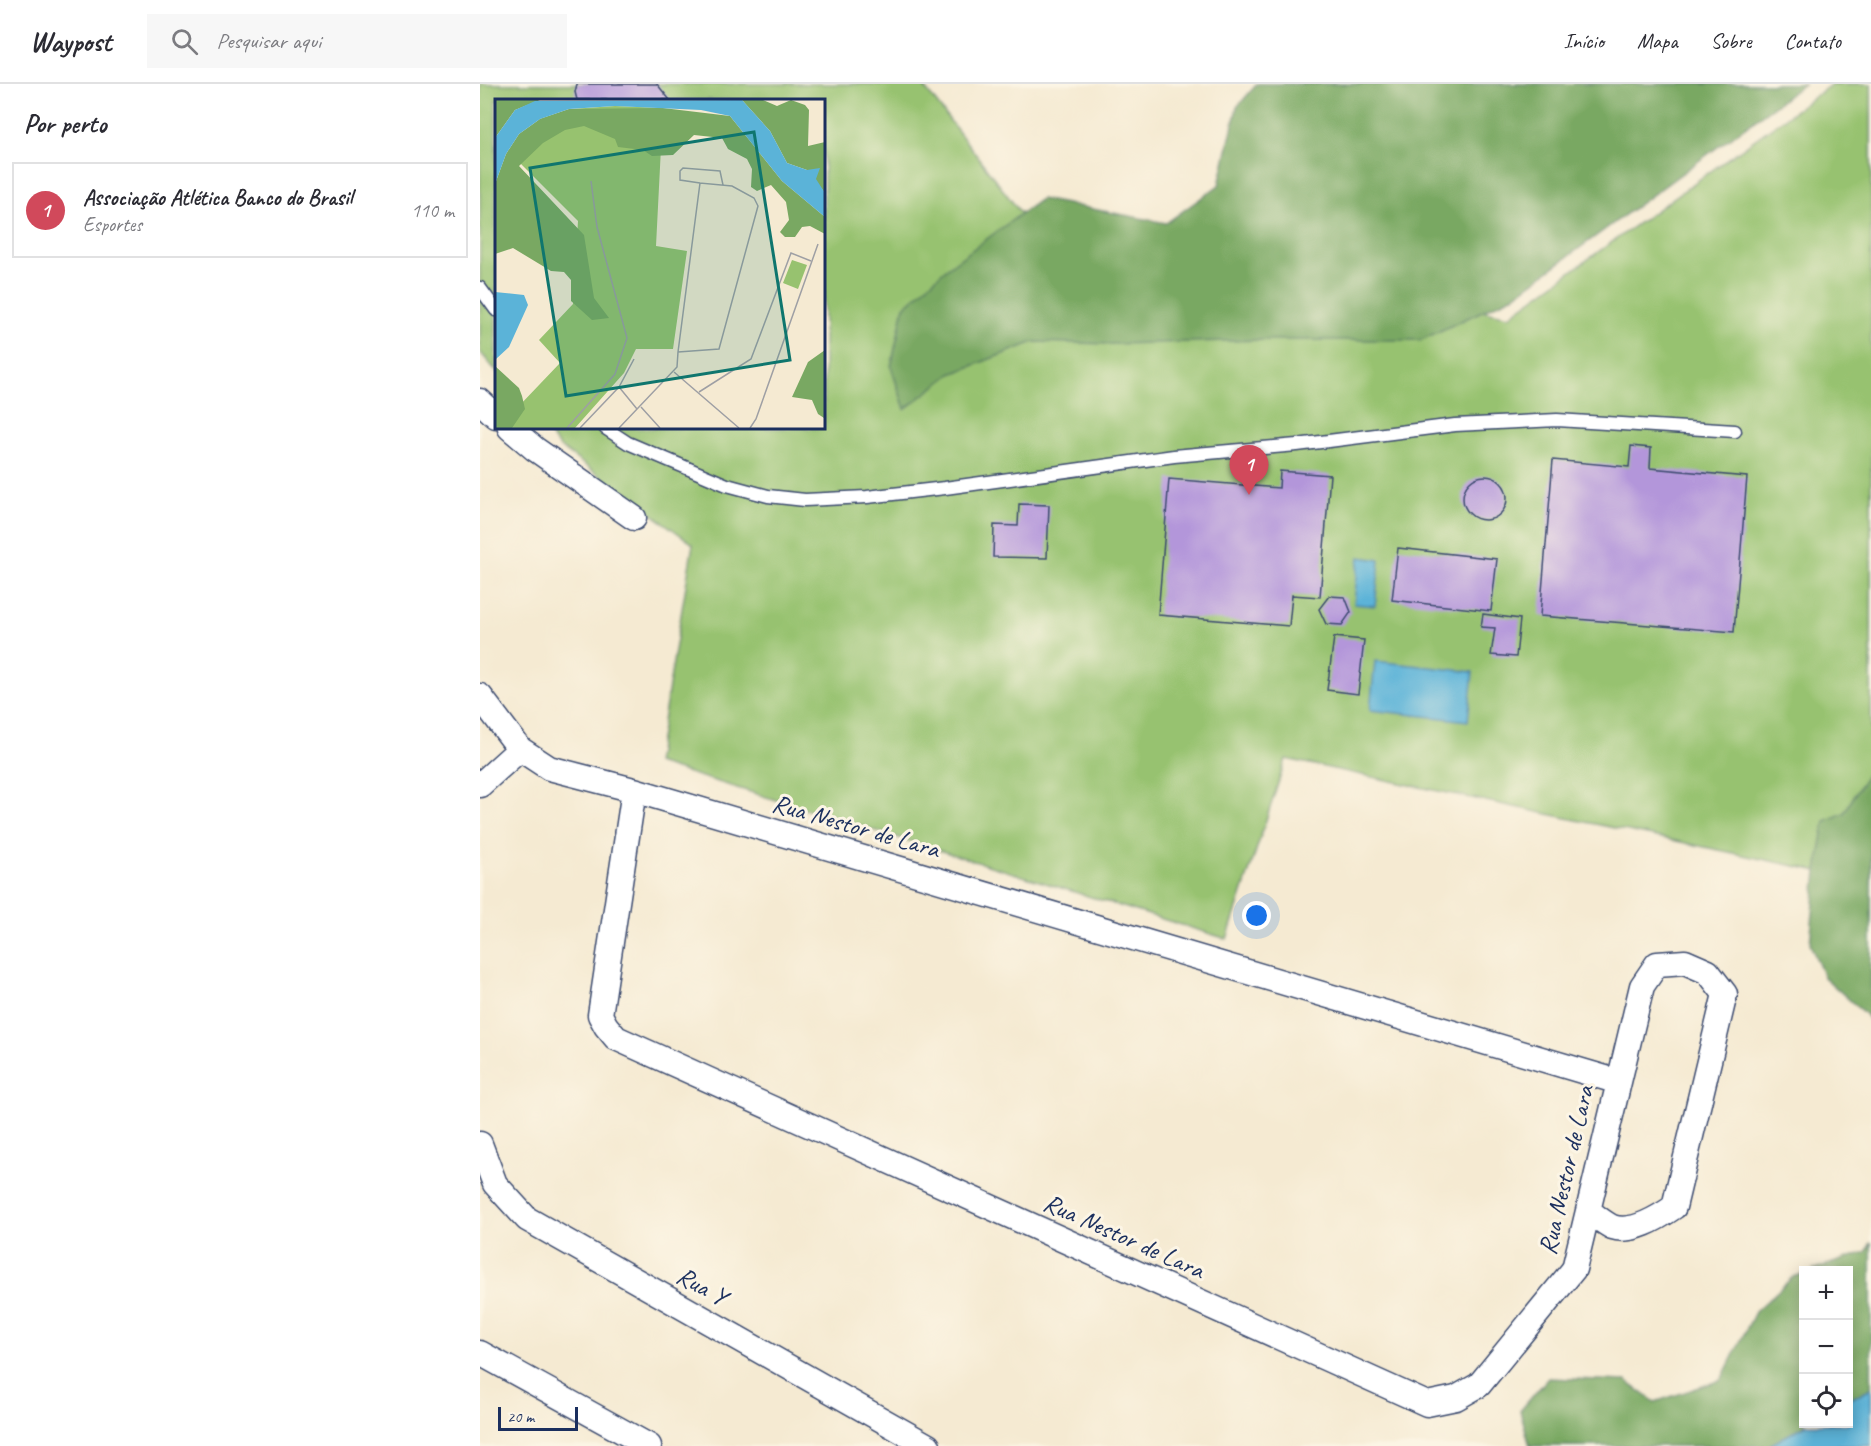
<!DOCTYPE html>
<html lang="pt">
<head>
<meta charset="utf-8">
<style>
  body { margin:0; font-family:Caveat,sans-serif; background:#f7f7f7; color:#2b2b33 }
  .controls { position:absolute; right:18px; bottom:18px; display:grid; overflow:hidden; border-radius:0px; box-shadow:0 3px 15px #0003 }
  .controls button { width:54px; height:54px; display:grid; place-items:center; padding:0; border:0; border-bottom:2px solid #e1e1e2; background:#fff; color:#2b2b33; font:30px sans-serif }
  .scale { position:absolute; left:18px; bottom:15px; width:80px; box-sizing:border-box; padding-left:6px; border:3px solid #1b2f5e; border-top:0; font-size:16px; line-height:21px; white-space:nowrap; color:#1b2f5e; -webkit-text-stroke:4px #fcf5e5; paint-order:stroke }
  .you { position:absolute; left:777px; top:832px; width:21px; height:21px; margin:-15px; border:4px solid #fff; border-radius:50%; background:#1a73e8; box-shadow:0 0 0 9px #1a73e833 }
  .badge { display:grid; place-items:center; width:39px; height:39px; border-radius:50%; background:#d1495b; color:#fff; font-size:20px; font-weight:700 }
  .pin { position:absolute; translate:-50% -50px; filter:drop-shadow(0 2px 3px #0008) }
  .pin::after { content:''; position:absolute; top:32px; width:21px; height:18px; background:inherit; clip-path:polygon(0 0,100% 0,50% 100%) }
  .list { margin:0; padding:0; list-style:none }
  h2 { display:flex; justify-content:space-between; align-items:center; height:78px; margin:0; padding:0 24px; font-size:26px }
  h2 small { font-size:20px; font-weight:400; color:#7c7c81 }
  .list li { display:grid; grid-template-columns:39px 1fr auto; gap:18px; align-items:center; box-sizing:border-box; height:96px; margin:0 12px 12px; padding:0 12px; border:2px solid #e1e1e2; border-radius:0px }
  .list b { display:block; font-size:22px; white-space:nowrap }
  .list p { margin:0; font-size:20px; white-space:nowrap; color:#7c7c81 }
  .list em { font-size:20px; font-style:normal; color:#7c7c81 }
  .icon { flex:none; width:33px; height:33px; fill:none; stroke:currentColor; stroke-width:2; stroke-linecap:round; stroke-linejoin:round }
  .map { position:relative; flex:none; width:1391px; height:1362px; overflow:hidden }
  header { display:flex; align-items:center; gap:36px; box-sizing:border-box; height:84px; padding:0 30px; background:#fff; border-bottom:2px solid #e1e1e2 }
  header strong { font-size:28px }
  nav { display:flex; gap:33px; margin-inline-start:auto; font-size:21px }
  .search { width:420px; height:54px; background:#f7f7f7; display:flex; align-items:center; gap:15px; box-sizing:border-box; padding:0 21px; border-radius:0px; color:#7c7c81; font-size:22px }
  main { display:flex }
  aside { flex:1; background:#fff }
  .map>svg:first-child { display:block }
  .green { fill:#97c26f; stroke:#597866; stroke-width:1.5 }
  .forest { fill:#79a862; stroke:#4a6c60; stroke-width:1.5 }
  .water { fill:#5bb3d8; stroke:#3b719b; stroke-width:1.5 }
  .building { fill:#b396da }
  .lines { fill:none; stroke-linecap:round; stroke-linejoin:round }
  .service-casing { stroke:#3c4b6f; stroke-width:15 }
  .minor-casing { stroke:#3c4b6f; stroke-width:27 }
  .service { stroke:#fff; stroke-width:12 }
  .minor { stroke:#fff; stroke-width:24 }
  .labels { text-anchor:middle; dominant-baseline:central; stroke-width:6; stroke-linejoin:round; paint-order:stroke }
  .street-label { font-size:26px; fill:#1b2f5e; stroke:#fcf5e5 }
  .inset-road { fill:none; stroke:#9e9fa4; stroke-width:1.5 }
  .view { fill:#0f766e; fill-opacity:0.15; stroke:#0f766e; stroke-width:3 }
  .inset-edge { fill:none; stroke:#1b2f5e; stroke-width:3 }
</style>
</head>
<body>
<header>
<strong>Waypost</strong>
<div class="search"><svg class="icon" aria-label="search" viewBox="0 0 24 24"><circle cx="10" cy="10" r="6"/><path d="M15 15l6 6"/></svg>Pesquisar aqui</div>
<nav><a>Início</a><a>Mapa</a><a>Sobre</a><a>Contato</a></nav>
</header>
<main>
<aside>
<h2>Por perto<small></small></h2>
<ul class="list">
<li><span class="badge">1</span><div><b>Associação Atlética Banco do Brasil</b><p>Esportes</p></div><em>110 m</em></li>
</ul>
</aside>
<div class="map">
<svg width="1391" height="1362" viewBox="0 0 1391 1362">
  <rect width="100%" height="100%" fill="#fcf5e5"/>
  <filter id="ink" filterUnits="userSpaceOnUse"><feTurbulence type="fractalNoise" baseFrequency=".0167" numOctaves="2"/><feDisplacementMap in="SourceGraphic" scale="12" xChannelSelector="R" yChannelSelector="G"/><feConvolveMatrix kernelMatrix="1 2 1 2 8 2 1 2 1" color-interpolation-filters="sRGB"/></filter>
  <filter id="wash" filterUnits="userSpaceOnUse"><feTurbulence type="fractalNoise" baseFrequency=".008" numOctaves="4" result="noise"/><feDisplacementMap in="SourceGraphic" scale="24" xChannelSelector="R" yChannelSelector="G"/><feGaussianBlur stdDeviation="1.35" result="paint"/><feColorMatrix in="noise" values="0 0 0 0 0 0 0 0 0 0 0 0 0 0 0 0 0 1.4 0 .05"/><feComposite in="paint" operator="in"/></filter>
  <g filter="url(#wash)">
    <rect width="100%" height="100%" fill="#f5ead2"/>
    <path class="green" d="M0,0H442L540,128L1029,232L1352,0H1391V798L806,675L747,855L176,679L213,460L80,363L64,344H344V16H16V287L0,268Z"/>
    <path class="forest" d="M777,0H1324L1034,212L941,256H784L634,260L554,258L471,290L425,325L411,283L424,223L466,185L561,115L686,139L739,101L757,23Z
      M1391,672V939L1385,930L1344,893L1330,860L1337,787L1345,737L1364,729L1390,685Z
      M1391,1158V1304L1369,1316L1368,1186H1332L1386,1168Z
      M1323,1190L1324,1340H1328L1288,1362H1050L1040,1327L1068,1294L1146,1297L1175,1318L1241,1296L1275,1228L1313,1193Z"/>
    <path class="water" d="M879,473L900,476L895,522L874,520Z
      M895,577L993,588L988,637L890,626Z
      M1391,1304V1362H1288L1328,1340H1368L1369,1316Z"/>
    <g id="blocks">
      <path class="building" d="M97,0H177L190,16H97L95,8Z
        M1151,362L1171,364L1170,384L1267,393L1254,548L1060,532L1073,376L1149,383Z
        M800,387L850,391L840,513L812,511L809,542L678,531L689,395L799,404Z
        M983 414a22 22 0 1 1 44 0a22 22 0 1 1-44 0Z
        M539,420L569,421L567,474L513,473L514,441L538,442Z
        M918,464L1017,475L1011,527L912,516Z
        M849,512L865,513L871,528L862,541L846,540L839,525Z
        M1003,530L1040,535L1036,573L1011,571L1015,544L1001,543Z
        M854,553L884,556L878,610L847,606Z"/>
    </g>
  </g>
  <g filter="url(#ink)">
    <use href="#blocks" fill-opacity="0" stroke="#3c4b6f" stroke-width="1.5"/>
    <g class="lines">
      <g class="service-casing">
        <path id="service" d="M0,204L16,226
          M125,344L148,359L247,401L288,412L325,416L387,413L465,404L694,372L817,361L975,341L1077,336L1255,347"/>
      </g>
      <g class="minor-casing">
        <path id="minor" d="M0,317L16,332
          M30,344L55,365L154,434
          M0,612L40,665L69,684L154,706L1139,998L1094,1185L999,1301L976,1314L947,1320L136,954L126,942L120,931L154,706
          M0,701L40,665
          M0,1060L15,1100L47,1135L448,1362
          M1108,1127C1116,1132 1124,1139 1132,1143C1152,1150 1178,1134 1194,1123L1245,910L1228,888L1205,878L1177,880L1162,902L1139,998
          M0,1269L169,1362"/>
      </g>
      <use href="#service" class="service"/>
      <use href="#minor" class="minor"/>
    </g>
  </g>
  <g class="labels">
    <g class="street-label">
      <text transform="translate(376 742) rotate(16)">Rua Nestor de Lara</text>
      <text transform="translate(1086 1086) rotate(-77)">Rua Nestor de Lara</text>
      <text transform="translate(644 1152) rotate(24)">Rua Nestor de Lara</text>
      <text transform="translate(222 1202) rotate(29)">Rua Y</text>
    </g>
  </g>
  <g transform="translate(15 15)">
    <rect width="330" height="330" fill="#f5ead2"/>
    <path d="M120,7L168,9L161,147L192,152L178,250H141L129,274L80,329H3L65,264L44,241L78,205L83,122L13,52L45,20L76,10ZM297,161L312,166L303,190L288,184Z" fill="#97c26f"/>
    <path d="M0,1H45L20,11L0,39ZM247,1H268L282,7L296,1L310,6L314,11L313,47L330,43V94L312,71L292,64L275,32ZM168,9L235,17L287,82L330,118V135L315,127L307,128L300,138H290L285,133L294,121L291,103L276,86L262,92L256,88L257,70L252,60L233,50L227,39L199,36L178,56L157,57L148,51L123,48L120,40L89,27L70,31L48,44L24,67L89,136L99,199L114,219L97,221L76,202V181L69,173L56,172L18,149L0,155V85L11,55L24,35L45,20L74,10ZM330,251V318L329,319L323,315L317,301L297,298L313,263ZM0,267L24,289L27,297L30,310L17,329H0Z" fill="#79a862"/>
    <path d="M247,1L275,32L292,64L312,71L325,69L321,80L330,94V118L287,82L235,17L206,11L120,7L74,10L45,20L24,35L11,55L0,85V39L20,11L40,2ZM0,193L29,196L33,206L14,248L1,260Z" fill="#5bb3d8"/>
    <path class="inset-road" d="M205,84L185,81V72L188,69L225,72L228,86M179,273L244,329M124,288L142,310M204,293L256,260L296,154L316,162M146,308L165,329M72,329L120,275L132,239L102,128L96,82M85,329L124,288L139,260M124,329L182,268L183,253L205,84L237,87L259,99L263,107L224,250L183,253M255,329L261,320L323,145"/>
    <path class="view" d="M259,33L295,261L71,297L35,69Z"/>
    <rect width="330" height="330" class="inset-edge"/>
  </g>
</svg>
<div class="controls">
<button>+</button>
<button>−</button>
<button><svg class="icon" aria-label="locate" viewBox="0 0 24 24"><circle cx="12" cy="12" r="6"/><path d="M12 2v4M12 18v4M2 12h4M18 12h4"/></svg></button>
</div>
<div class="scale">20 m</div>
<div class="you"></div>
<div class="pin badge" style="left:769px;top:411px">1</div>
</div>
</main>
</body>
</html>
